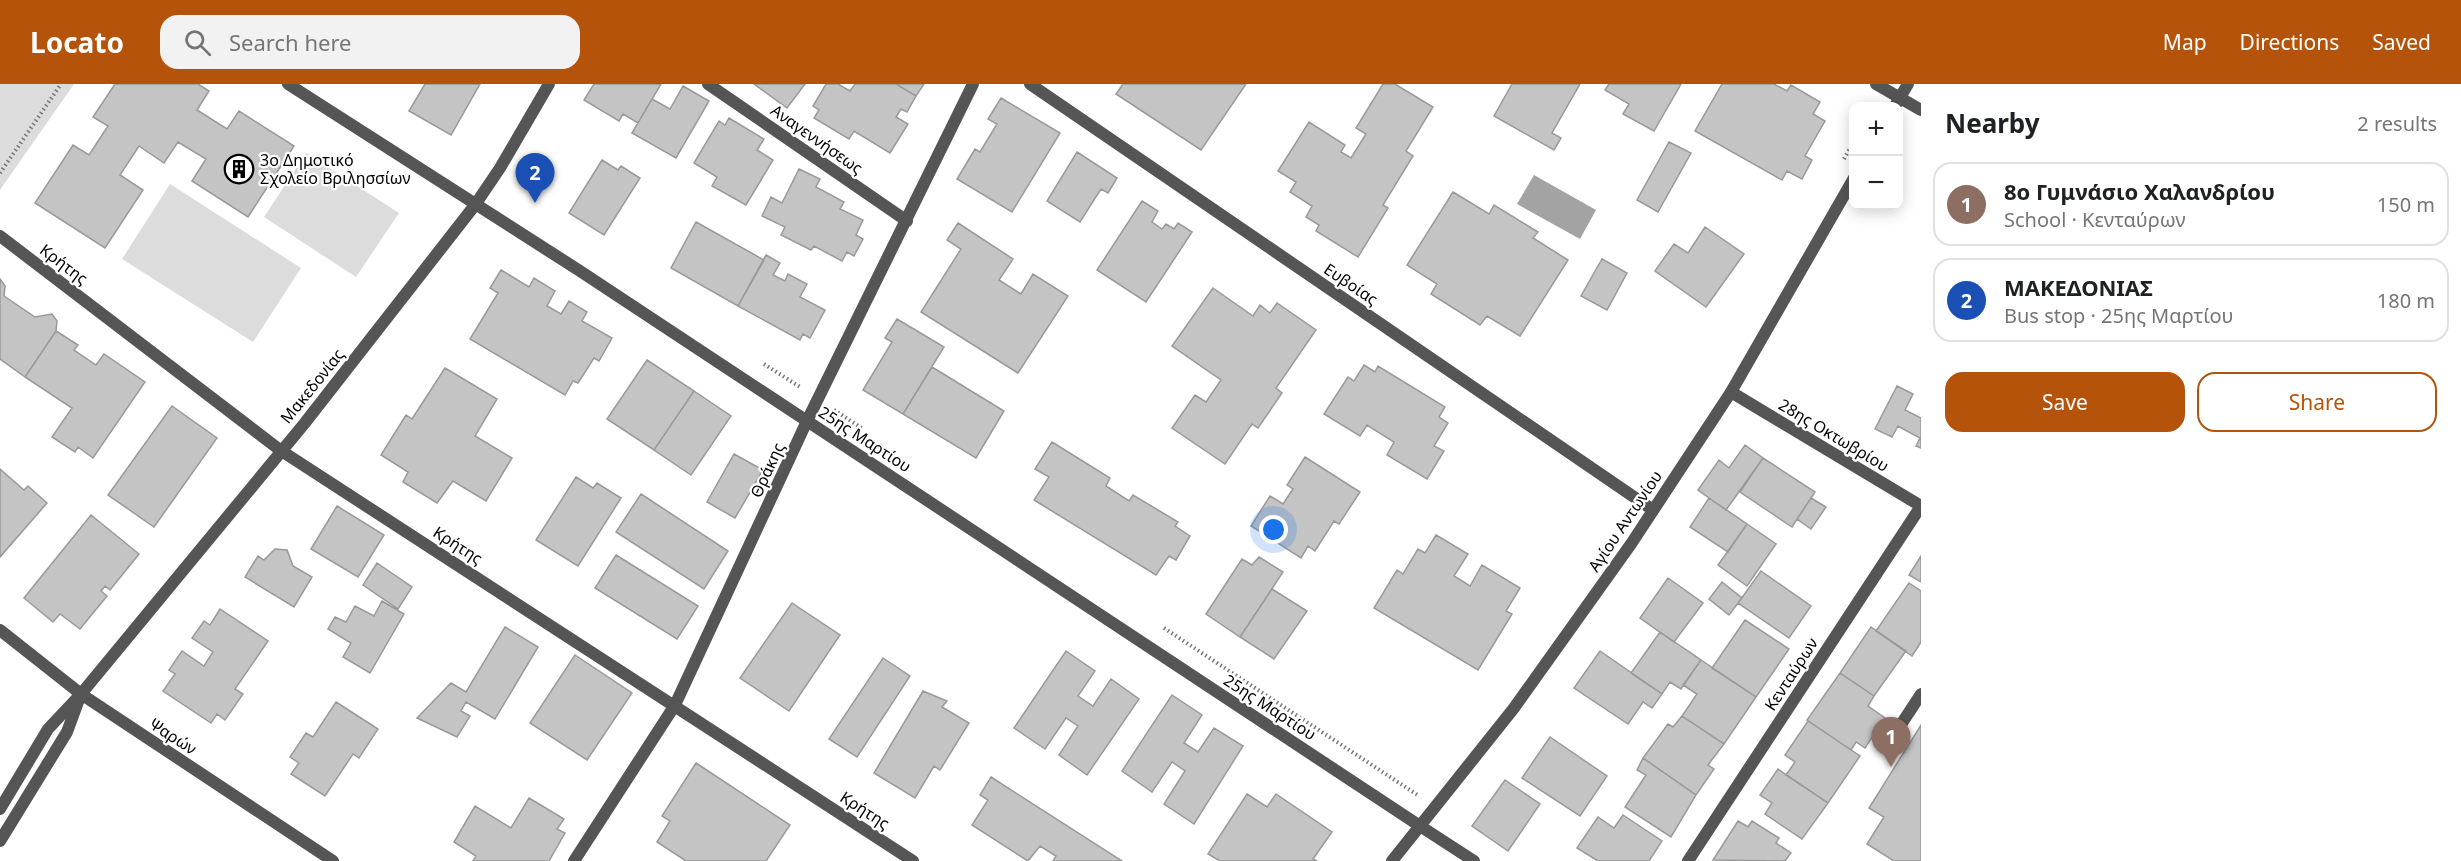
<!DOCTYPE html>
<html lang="en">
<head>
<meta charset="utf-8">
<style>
  body { margin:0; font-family:"Noto Sans",sans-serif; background:#f2f2f2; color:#202124 }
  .controls { position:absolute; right:18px; top:18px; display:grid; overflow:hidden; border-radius:12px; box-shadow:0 3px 15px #0003 }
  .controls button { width:54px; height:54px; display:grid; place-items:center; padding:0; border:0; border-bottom:2px solid #e0e0e0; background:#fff; color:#202124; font:30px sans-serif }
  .you { position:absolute; left:1274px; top:446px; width:21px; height:21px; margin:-15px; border:4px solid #fff; border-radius:50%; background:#1a73e8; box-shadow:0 0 0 9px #1a73e833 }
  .badge { display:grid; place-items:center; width:39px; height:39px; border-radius:50%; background:#b45309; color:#fff; font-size:20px; font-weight:700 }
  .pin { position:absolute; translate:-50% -50px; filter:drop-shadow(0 2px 3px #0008) }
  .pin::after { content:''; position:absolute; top:32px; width:21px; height:18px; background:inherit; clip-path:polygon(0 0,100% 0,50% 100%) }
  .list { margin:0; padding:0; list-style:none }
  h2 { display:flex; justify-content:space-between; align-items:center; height:78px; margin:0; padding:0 24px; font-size:26px }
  h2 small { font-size:20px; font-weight:400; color:#757577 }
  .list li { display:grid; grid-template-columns:39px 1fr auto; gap:18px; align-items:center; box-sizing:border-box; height:84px; margin:0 12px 12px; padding:0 12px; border:2px solid #e0e0e0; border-radius:18px }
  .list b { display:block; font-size:22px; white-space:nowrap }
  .list p { margin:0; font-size:20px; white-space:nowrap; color:#757577 }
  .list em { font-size:20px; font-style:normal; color:#757577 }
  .actions { display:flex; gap:12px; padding:18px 24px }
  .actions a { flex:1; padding:14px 0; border:2px solid #b45309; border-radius:18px; text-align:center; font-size:21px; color:#b45309 }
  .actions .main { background:#b45309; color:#fff }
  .icon { flex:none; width:33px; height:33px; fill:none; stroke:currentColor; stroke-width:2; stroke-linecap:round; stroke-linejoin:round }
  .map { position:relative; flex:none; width:1921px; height:777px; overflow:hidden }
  header { display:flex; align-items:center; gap:36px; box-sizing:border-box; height:84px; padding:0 30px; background:#b45309; color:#fff }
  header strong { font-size:28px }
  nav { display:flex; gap:33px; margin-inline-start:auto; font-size:21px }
  .search { width:420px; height:54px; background:#f2f2f2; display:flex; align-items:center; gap:15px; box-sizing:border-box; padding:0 21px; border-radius:18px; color:#757577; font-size:22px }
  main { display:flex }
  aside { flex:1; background:#fff }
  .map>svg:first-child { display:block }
  .green { fill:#dcdcdc }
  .water { fill:#a3a3a3 }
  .building { fill:#c4c4c4; stroke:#999; stroke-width:1.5 }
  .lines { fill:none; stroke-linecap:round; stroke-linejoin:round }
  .path { stroke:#777; stroke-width:4; stroke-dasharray:1.5 3; stroke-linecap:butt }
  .minor { stroke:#555; stroke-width:12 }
  .tertiary { stroke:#555; stroke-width:12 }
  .labels { text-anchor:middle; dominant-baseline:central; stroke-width:4.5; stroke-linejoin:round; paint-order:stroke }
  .street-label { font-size:16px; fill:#000; stroke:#fff }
  .poi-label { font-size:16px; fill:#000; stroke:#fff; text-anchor:start }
</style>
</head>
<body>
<header>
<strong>Locato</strong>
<div class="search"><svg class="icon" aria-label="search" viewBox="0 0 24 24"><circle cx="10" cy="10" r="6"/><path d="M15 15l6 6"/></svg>Search here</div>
<nav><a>Map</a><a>Directions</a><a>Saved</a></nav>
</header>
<main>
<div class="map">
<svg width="1921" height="777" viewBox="0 0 1921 777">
  <rect width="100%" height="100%" fill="#fff"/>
  <path class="green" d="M0,0H74L0,106Z
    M306,69L399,129L356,193L264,133Z
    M170,100L301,184L253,258L122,175Z"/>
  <path class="water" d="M1534,91L1596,126L1580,155L1517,120Z"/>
  <path class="building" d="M115,0H198L209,7L197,26L227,45L239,27L294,62L248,133L192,97L206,75L178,58L164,79L139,62L120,91L143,106L105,164L35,119L73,61L89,71L108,42L93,33Z
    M425,0H480L451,51L409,27Z
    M594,0H661L638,39L623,30L619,37L584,16Z
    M754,0H805L787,24Z
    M826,0H838L850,7L855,0H896L916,12L907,28L901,25L896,33L908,40L890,69L854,47L849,55L814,34L819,26L813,22Z
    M896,0H924L916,12Z
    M1123,0H1246L1201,66L1116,10Z
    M1383,0H1395L1433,23L1406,67L1413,72L1383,121L1388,124L1358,173L1316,147L1319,141L1306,133L1312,122L1290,108L1296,98L1278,87L1309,38L1345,61L1341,68L1351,74L1366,50L1356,44Z
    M1512,0H1580L1552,49L1561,54L1554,66L1494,32Z
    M1609,0H1681L1654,47L1623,30L1629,20L1605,6Z
    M1722,0H1774L1787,7L1791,1L1820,18L1813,30L1825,37L1805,72L1812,76L1802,95L1787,87L1782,96L1695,47Z
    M683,2L709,17L676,74L632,49L652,15L670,25Z
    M1001,14L1060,49L1012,128L957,95L975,65L980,68L997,40L988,35Z
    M729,34L764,55L757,66L773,76L746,121L712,102L717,93L694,79L719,37L725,41Z
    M1669,58L1691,69L1658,128L1637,116Z
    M1077,68L1117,94L1108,109L1101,105L1080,138L1047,117Z
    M602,76L618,86L621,82L640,94L604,151L569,129Z
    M799,85L820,95L816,103L844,118L840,125L863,136L856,151L863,155L854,172L847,168L842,177L814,162L811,166L781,151L785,143L762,132L771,113L782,119Z
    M1453,108L1489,130L1494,121L1538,148L1533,154L1568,176L1520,252L1487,232L1480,241L1431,210L1437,200L1407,181Z
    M1142,117L1158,127L1152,138L1162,145L1166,140L1174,145L1178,139L1192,148L1146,218L1097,186Z
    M696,138L764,176L738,222L671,184Z
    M958,139L1013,175L999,196L1021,210L1033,190L1068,212L1018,289L921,228L961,165L947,156Z
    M1705,143L1744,170L1706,223L1655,187L1674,160L1688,169Z
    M766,171L780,179L773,191L785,197L788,190L807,200L800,213L825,226L810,254L803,250L800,256L738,222Z
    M1602,175L1627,189L1607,226L1581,212Z
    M501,186L529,203L534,194L555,207L547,222L561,230L569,217L587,228L582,237L612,254L599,277L594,274L578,299L573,297L565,311L470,255L498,209L490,204Z
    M0,195L5,202L4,212L35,233L52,230L57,237L56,247L25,293L0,275Z
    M1213,204L1253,232L1260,221L1270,229L1277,219L1316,246L1276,304L1282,309L1258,344L1252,340L1225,380L1172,344L1195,311L1206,318L1221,296L1172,262Z
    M897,235L944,263L903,330L863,306L892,258L885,254Z
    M56,247L78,261L74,266L96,281L104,270L145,298L93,374L78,363L75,368L52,353L72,324L25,293Z
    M647,276L694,307L654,366L607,335Z
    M1364,281L1375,288L1378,282L1445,323L1439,333L1448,339L1434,362L1444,367L1427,395L1387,371L1394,358L1367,341L1360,352L1324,330L1348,293L1354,297Z
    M932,283L1004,327L976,374L903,330Z
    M445,284L497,315L475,352L512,374L486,417L453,397L437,419L403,398L408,388L381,371L406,331L412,335Z
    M1897,302L1913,310L1905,326L1921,334V364L1916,362L1920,354L1898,342L1892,353L1875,345Z
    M694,307L731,332L691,391L654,366Z
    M172,322L217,354L154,443L108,411Z
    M1052,358L1110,394L1106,402L1129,417L1133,411L1178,438L1175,442L1190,452L1176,476L1169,472L1156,491L1034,416L1049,393L1035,385Z
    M1745,361L1763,374L1726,426L1698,406L1719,376L1729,384Z
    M734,370L763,386L735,434L707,418Z
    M1305,373L1360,408L1339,440L1334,437L1315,467L1308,462L1301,474L1251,442L1270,412L1283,420L1293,405L1287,401Z
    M1763,374L1815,408L1792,443L1740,408Z
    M0,385L24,406L28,402L47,419L0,473Z
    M576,393L593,404L597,399L621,414L578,482L536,456Z
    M641,410L728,467L704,505L616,448Z
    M1709,414L1747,440L1728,468L1690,443Z
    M1811,414L1826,423L1811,445L1797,435Z
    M337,422L384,451L358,493L311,465Z
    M91,431L139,470L110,506L105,502L101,507L107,512L80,545L60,530L53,538L24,514Z
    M1747,440L1776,460L1747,502L1718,481Z
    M1436,451L1468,470L1454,492L1470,502L1482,481L1520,504L1506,527L1512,530L1478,586L1374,524L1397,486L1403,490L1418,465L1425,469Z
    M275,465L287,466L293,482L312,493L294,523L245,493L258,472L264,476Z
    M616,471L698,522L677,555L595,504Z
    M1921,472V498L1909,491Z
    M1259,473L1283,488L1240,553L1206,530L1242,475L1252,481Z
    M377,479L412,503L398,525L363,501Z
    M1761,487L1811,522L1789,554L1738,519Z
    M1668,494L1703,519L1674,558L1640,534Z
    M1722,498L1742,514L1729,531L1709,515Z
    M1909,499L1921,507V558L1912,572L1876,547Z
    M1272,505L1307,527L1274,575L1240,553Z
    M382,517L404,530L370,589L343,573L351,559L328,545L335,533L346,538L355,522L374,532Z
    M792,519L840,551L789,627L740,594Z
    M220,525L268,557L235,605L243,610L225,636L217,630L211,639L163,607L175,590L169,586L182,567L204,582L213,568L192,554L204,537L210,541Z
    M1745,536L1789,565L1756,613L1712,584Z
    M505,543L538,563L495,635L466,618L461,627L470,632L457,653L417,634L451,599L466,608Z
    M1871,543L1906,567L1874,612L1840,589Z
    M1660,548L1701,576L1681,605L1670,598L1662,610L1631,589Z
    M1066,567L1095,587L1078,612L1093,622L1111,595L1139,615L1087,691L1059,671L1078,642L1066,634L1045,665L1014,644Z
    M1600,567L1662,610L1652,624L1643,618L1628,640L1574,604Z
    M575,571L632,609L587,676L530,639Z
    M883,574L910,592L857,673L829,655Z
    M1701,576L1756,613L1724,660L1682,632L1697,610L1683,601Z
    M1840,589L1874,612L1868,622L1885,634L1865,664L1856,658L1851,666L1807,636Z
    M923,607L947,617L942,623L969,639L940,686L934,682L915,714L874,689Z
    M1172,611L1202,631L1184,659L1198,668L1214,644L1243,662L1194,740L1164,720L1185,687L1172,678L1152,708L1122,687Z
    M336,618L378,645L359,674L353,670L325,712L291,690L299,679L290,673L306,649L313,653Z
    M1682,632L1724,660L1708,681L1714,685L1696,711L1643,674L1668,640L1673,643Z
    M1808,637L1860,672L1828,719L1786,691L1795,678L1785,671Z
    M1921,641V777H1894L1867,760L1884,733L1869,724Z
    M1550,653L1607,692L1580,732L1522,694Z
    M1643,674L1696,711L1671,753L1625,723L1646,691L1637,686Z
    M696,679L790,741L766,777H686L657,758L670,737L662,732Z
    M1778,685L1828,719L1802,755L1765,730L1772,719L1760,711Z
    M991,693L1122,777H1053L1056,772L1040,762L1028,777L972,741L988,716L980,711Z
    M1505,696L1540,720L1508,767L1472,742Z
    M1247,710L1267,723L1276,710L1332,748L1313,775L1317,777H1220L1208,770Z
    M529,714L564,735L557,745L565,749L549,777H473L476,772L454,758L475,722L511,744Z
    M1623,731L1662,757L1649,777H1598L1577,764L1598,733L1614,744Z
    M1738,737L1748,743L1752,737L1779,754L1776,759L1791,769L1785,777L1713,776Z"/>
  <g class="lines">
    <path class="path" d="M1844,75L1854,57
      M0,89L61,0
      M764,280L800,303
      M834,326L863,345
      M1164,544L1419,712"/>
    <path class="minor" d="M708,0L907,137
      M1030,0L1653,426
      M0,152L280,366L913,777
      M1731,308L1921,422
      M0,546L81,610L333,777
      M1900,642L1921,610
      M0,725L48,645L81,610
      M1420,742L1474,777
      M574,777L675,621L807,337L973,0
      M1688,777L1921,422"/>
    <path class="tertiary" d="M288,0L580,187L1420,742
      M1876,0L1921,26
      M1895,22L1908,0
      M0,757L67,648L81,610L304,340L475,121L500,84L549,0
      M1392,777L1514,624L1631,460L1731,308L1854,94"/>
  </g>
  <defs>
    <g id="building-ring" transform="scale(1.5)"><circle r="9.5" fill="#fff" stroke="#000" stroke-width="1.5"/><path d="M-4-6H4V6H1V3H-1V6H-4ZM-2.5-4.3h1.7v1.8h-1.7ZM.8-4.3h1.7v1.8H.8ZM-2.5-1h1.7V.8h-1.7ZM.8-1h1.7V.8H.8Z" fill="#000"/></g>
  </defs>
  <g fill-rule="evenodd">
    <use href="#building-ring" x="239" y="85"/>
  </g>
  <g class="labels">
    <g class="street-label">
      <text transform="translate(817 55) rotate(35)">Αναγεννήσεως</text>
      <text transform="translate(64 180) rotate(37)">Κρήτης</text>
      <text transform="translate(1351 200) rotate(34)">Ευβοίας</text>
      <text transform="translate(312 302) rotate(-51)">Μακεδονίας</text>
      <text transform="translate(1834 351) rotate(31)">28ης Οκτωβρίου</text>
      <text transform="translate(865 355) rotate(33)">25ης Μαρτίου</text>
      <text transform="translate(767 386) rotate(-65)">Θράκης</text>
      <text transform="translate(1625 437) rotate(-56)">Αγίου Αντωνίου</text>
      <text transform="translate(458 461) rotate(33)">Κρήτης</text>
      <text transform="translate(1791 590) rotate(-57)">Κενταύρων</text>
      <text transform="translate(1270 623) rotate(33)">25ης Μαρτίου</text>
      <text transform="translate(173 652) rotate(33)">Ψαρών</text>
      <text transform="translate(865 726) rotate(33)">Κρήτης</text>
    </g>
    <g class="poi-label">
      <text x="260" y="76">3ο Δημοτικό<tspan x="260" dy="18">Σχολείο Βριλησσίων</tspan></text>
    </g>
  </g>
</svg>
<div class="controls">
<button>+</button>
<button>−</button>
</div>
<div class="you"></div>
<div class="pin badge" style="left:1891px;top:683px;background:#8d6e63">1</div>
<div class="pin badge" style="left:535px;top:119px;background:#1a4fb4">2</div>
</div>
<aside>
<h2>Nearby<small>2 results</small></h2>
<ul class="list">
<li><span class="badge" style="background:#8d6e63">1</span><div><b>8ο Γυμνάσιο Χαλανδρίου</b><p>School · Κενταύρων</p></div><em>150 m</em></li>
<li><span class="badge" style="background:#1a4fb4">2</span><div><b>ΜΑΚΕΔΟΝΙΑΣ</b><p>Bus stop · 25ης Μαρτίου</p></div><em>180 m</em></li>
</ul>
<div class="actions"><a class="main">Save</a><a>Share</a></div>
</aside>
</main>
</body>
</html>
